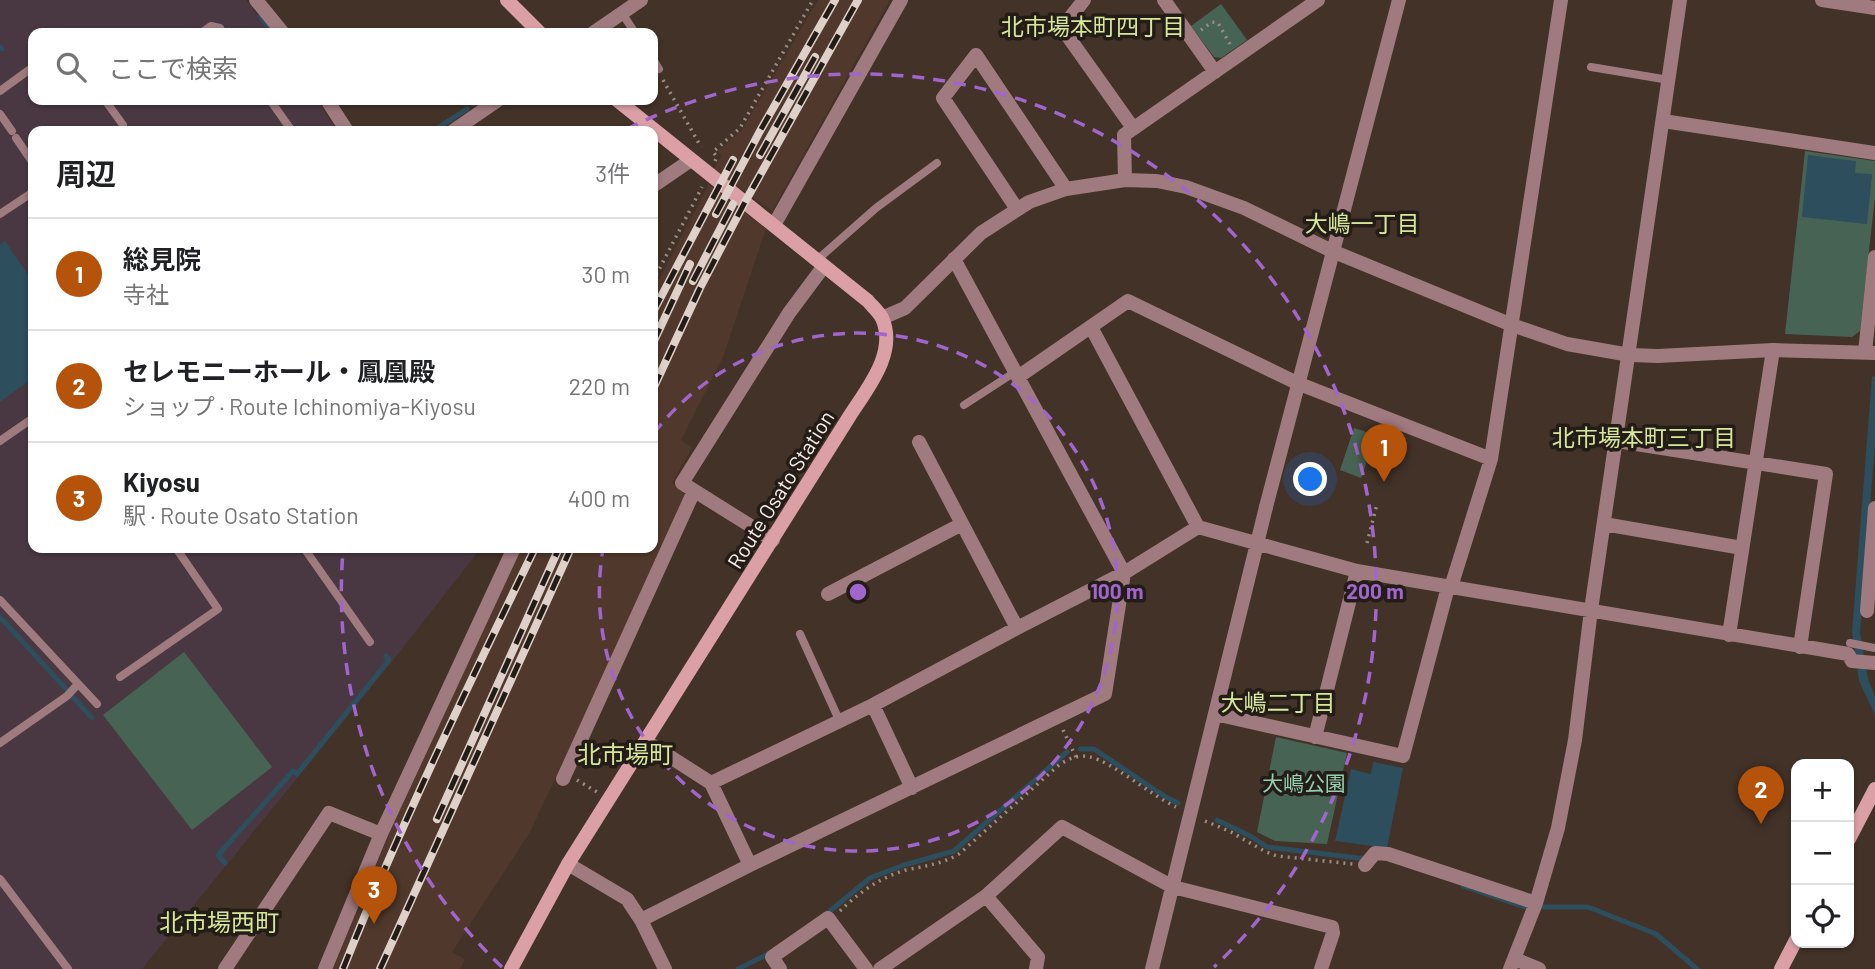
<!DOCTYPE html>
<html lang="ja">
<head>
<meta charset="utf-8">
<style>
  body { margin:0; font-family:Barlow,"Noto Sans JP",sans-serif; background:#f2f2f2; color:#202124 }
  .controls { position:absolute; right:21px; bottom:21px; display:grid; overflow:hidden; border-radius:14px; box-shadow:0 2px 5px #0004 }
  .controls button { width:63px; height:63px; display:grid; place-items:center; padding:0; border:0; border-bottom:2px solid #e0e0e0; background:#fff; color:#202124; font:35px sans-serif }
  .you { position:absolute; left:1311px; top:480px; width:24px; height:24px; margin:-18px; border:5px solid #fff; border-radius:50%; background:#1a73e8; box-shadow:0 0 0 10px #1a73e833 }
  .badge { display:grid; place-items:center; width:46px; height:46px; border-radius:50%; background:#b45309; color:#fff; font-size:23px; font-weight:700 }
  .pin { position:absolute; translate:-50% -58px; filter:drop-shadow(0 2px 4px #0008) }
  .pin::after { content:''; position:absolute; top:37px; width:24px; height:21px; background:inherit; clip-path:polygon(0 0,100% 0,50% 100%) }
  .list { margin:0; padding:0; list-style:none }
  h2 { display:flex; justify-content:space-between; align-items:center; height:91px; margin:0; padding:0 28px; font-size:30px }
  h2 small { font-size:23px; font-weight:400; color:#757577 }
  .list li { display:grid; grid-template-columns:46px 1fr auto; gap:21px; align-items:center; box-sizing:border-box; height:112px; padding:0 28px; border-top:2px solid #e0e0e0 }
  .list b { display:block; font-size:26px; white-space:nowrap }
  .list p { margin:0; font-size:23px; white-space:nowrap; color:#757577 }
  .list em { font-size:23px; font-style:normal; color:#757577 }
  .icon { flex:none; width:38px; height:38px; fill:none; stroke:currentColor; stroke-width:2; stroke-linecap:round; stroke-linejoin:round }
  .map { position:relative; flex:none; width:1875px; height:969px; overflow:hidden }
  .search { position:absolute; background:#fff; box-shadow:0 2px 5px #0004; left:28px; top:28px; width:630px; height:77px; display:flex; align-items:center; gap:18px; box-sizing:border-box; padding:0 24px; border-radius:14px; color:#757577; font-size:26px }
  .panel { position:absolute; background:#fff; box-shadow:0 2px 5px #0004; left:28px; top:126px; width:630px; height:427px; border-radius:14px }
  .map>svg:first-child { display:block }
  .built { fill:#50392c }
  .industrial { fill:#493842 }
  .green { fill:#476354 }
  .water { fill:#2d4e5c }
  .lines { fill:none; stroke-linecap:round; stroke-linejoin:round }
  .stream { stroke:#2d4e5c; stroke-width:5 }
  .path { stroke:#9b8d85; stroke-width:3.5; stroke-dasharray:2 5; stroke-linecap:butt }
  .service { stroke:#9f7a7e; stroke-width:8 }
  .minor { stroke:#9f7a7e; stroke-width:14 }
  .tertiary { stroke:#9f7a7e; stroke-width:14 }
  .secondary { stroke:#dba0a6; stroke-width:14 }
  .rail-casing { stroke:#ddd1ca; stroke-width:8 }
  .rail { stroke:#231c17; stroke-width:5; stroke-dasharray:16; stroke-linecap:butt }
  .ring { fill:none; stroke:#a166cb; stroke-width:3.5; stroke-dasharray:12 9 }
  .labels { text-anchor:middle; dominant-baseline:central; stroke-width:7; stroke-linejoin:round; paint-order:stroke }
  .street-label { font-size:21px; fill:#f9eee8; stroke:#231c17 }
  .park-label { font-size:21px; fill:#94cfb0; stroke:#231c17 }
  .neighbourhood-label { font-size:23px; fill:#d5e79b; stroke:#231c17 }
  .quarter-label { font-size:24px; fill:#d5e79b; stroke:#231c17 }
  .centre { fill:#a166cb; stroke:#231c17; stroke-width:3.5 }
  .ring-label { font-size:21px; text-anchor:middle; font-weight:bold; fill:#a166cb; stroke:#231c17; stroke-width:7; stroke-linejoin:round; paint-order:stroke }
</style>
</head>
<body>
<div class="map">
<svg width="1875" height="969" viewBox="0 0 1875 969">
  <rect width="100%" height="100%" fill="#423228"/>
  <path class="built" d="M818,0H890L772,211L714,169L721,156L718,151L742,130Z
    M709,184L766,229L723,357L681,440L692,448L672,483L688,495L530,832L452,952L465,959L460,969H333L394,823L521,548H653V291Z"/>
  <path class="industrial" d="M0,0H246L271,33H33V100H317L337,131H33V548H481L394,659L142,969H0Z"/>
  <path class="green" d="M1221,4L1247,40L1221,58L1214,57L1191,26Z
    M1805,151L1875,161V197L1860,331L1852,337L1785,334Z
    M1354,428L1376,435L1361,478L1340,470Z
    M184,652L272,767L192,830L103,715Z
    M1276,737L1347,753L1327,844L1275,841L1257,832Z"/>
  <path class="water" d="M1808,155L1856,161L1855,173L1872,174L1867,224L1802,217Z
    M5,241L33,282V378L0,402V245Z
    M1872,376L1875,377V444L1860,633L1868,679L1875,697V715L1859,681L1852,632Z
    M1373,762L1403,768L1387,848L1335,841L1351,769L1371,774Z"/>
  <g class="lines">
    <path class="stream" d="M260,16L273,33
      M0,47L2,49
      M473,104L480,100
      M433,131L467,109
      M0,617L67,690
      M73,697L92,718
      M1080,749H1094L1164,796L1178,803
      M1217,820L1252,837L1267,847L1367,859
      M225,863L218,855L293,771L297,774L389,660L386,656
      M1463,886L1525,907
      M1543,907H1588L1656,934L1697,969
      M824,916L870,878L904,865L954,851L1067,752
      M738,969L770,953"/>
    <path class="path" d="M1201,30L1212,22L1218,23L1230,44
      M663,80L701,147
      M715,161L717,157L713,152L740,128L813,0
      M653,281L702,187
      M1367,543L1377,504
      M1063,730L1076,757
      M577,780L597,792
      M1205,821L1231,832L1264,851L1277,856L1353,864
      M840,911C858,893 881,877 906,870C925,866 942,864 959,854L1059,765C1068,759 1079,754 1090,757C1111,761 1152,796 1176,807"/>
    <path class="service" d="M622,13L635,33
      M201,33L211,26L220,28L223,33
      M653,59L659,69
      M1591,67L1669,80
      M0,91L33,67
      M105,100L123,125
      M270,100L292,131
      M0,114L12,131
      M16,138L33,163
      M0,214L33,192
      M817,260L876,208L937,163
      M964,405L1015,372
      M0,441L33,418
      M304,548L370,642
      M0,600L97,704
      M800,634L840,722
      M1850,643L1875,648
      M120,677L218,609L176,548
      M0,743L67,696L78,684
      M0,879L68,969"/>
    <path class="minor" d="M256,0L283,33
      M1084,0L1062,28L1133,128
      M1164,0L1215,72
      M1822,0L1875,8
      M593,33L641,0
      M327,100L347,131
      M1663,121L1875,153
      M453,131L498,100
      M1125,180L1124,135L1318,0
      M653,186L691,160
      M1017,209L943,98L976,55L1066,189
      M774,225L901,0
      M1091,327L1198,527L1357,571L1848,654L1852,661L1875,663
      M1865,352L1875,257
      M1018,377L1128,301L1297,383L1491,459
      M1617,441L1826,474L1800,647
      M919,442L1017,628L1124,573L1198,527
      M1604,524L1742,548
      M773,540L682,483L789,313L824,266
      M1451,587L1491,459L1561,0
      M828,594L962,524
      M1867,611L1875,508
      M1729,635L1773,350
      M873,705L912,788
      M1215,714L1403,756L1448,587
      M1315,737L1357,571
      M647,742L711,783L873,705L1017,628
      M563,779L694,491
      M711,783L750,865L1105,694L1124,573L954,259
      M568,864L627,899L641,920L665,969
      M1365,865L1375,853L1388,854L1536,903
      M986,896L1038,957L1036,969
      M641,920L750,865
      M1515,959L1539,969
      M225,969L329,813L381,834
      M325,969L381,834L514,548
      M780,969L772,957L828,918L866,969
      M880,969L986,896L1062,827L1173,887L1332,927L1333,933L1321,969
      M1152,969L1266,507
      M1510,969L1536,903L1558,828L1575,740L1591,610L1680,0"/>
    <path class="tertiary" d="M882,318L905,308L981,233L1029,202L1066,189L1125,180L1157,181L1186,187L1244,208L1332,251L1512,325L1567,344L1630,355L1658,356L1773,350L1875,353
      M1266,507L1399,0"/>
    <path class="secondary" d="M507,0L540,33
      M1849,839L1875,789
      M511,969L568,864L849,417C866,390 898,353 882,318C879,312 872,306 868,301L617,100
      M1781,969L1796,940"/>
    <g class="rail-casing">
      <path id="rail" d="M760,155L815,57
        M716,214L760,131L835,0
        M693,281L733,204
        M653,312L733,160
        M653,343L690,264
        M653,389L700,288L745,202L858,0
        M437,819L559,548
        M343,969C400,826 468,686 535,548
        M380,969L571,548"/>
    </g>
    <use href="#rail" class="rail"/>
  </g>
  <g class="ring">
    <path d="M654 433A259 259 0 1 1 603 549"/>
    <path d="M502 967A517 517 0 0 1 343 551M627 129A517 517 0 0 1 1214 967"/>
  </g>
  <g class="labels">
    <g class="street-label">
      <text transform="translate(780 489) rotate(-58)">Route Osato Station</text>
    </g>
    <g class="park-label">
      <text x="1304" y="782">大嶋公園</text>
    </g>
    <g class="neighbourhood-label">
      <text x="1093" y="26">北市場本町四丁目</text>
      <text x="1362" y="223">大嶋一丁目</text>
      <text x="1644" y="437">北市場本町三丁目</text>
      <text x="1278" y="702">大嶋二丁目</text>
    </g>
    <g class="quarter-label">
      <text x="625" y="753">北市場町</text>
      <text x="219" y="921">北市場西町</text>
    </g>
  </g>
  <circle cx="858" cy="592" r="10" class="centre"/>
  <g class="ring-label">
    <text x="1117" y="599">100 m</text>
    <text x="1375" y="599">200 m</text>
  </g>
</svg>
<div class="controls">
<button>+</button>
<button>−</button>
<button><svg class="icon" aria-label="locate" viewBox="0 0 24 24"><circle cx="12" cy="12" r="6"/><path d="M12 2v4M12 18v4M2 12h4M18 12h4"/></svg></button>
</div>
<div class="you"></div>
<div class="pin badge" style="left:1384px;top:482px">1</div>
<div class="pin badge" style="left:1761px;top:824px">2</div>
<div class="pin badge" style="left:374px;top:924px">3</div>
<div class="search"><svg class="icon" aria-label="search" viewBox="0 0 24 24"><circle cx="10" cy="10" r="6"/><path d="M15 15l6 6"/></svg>ここで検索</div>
<section class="panel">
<h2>周辺<small>3件</small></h2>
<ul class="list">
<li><span class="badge">1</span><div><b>総見院</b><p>寺社</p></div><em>30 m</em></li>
<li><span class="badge">2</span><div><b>セレモニーホール・鳳凰殿</b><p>ショップ · Route Ichinomiya-Kiyosu</p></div><em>220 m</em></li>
<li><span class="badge">3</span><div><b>Kiyosu</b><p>駅 · Route Osato Station</p></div><em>400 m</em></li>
</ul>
</section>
</div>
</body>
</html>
